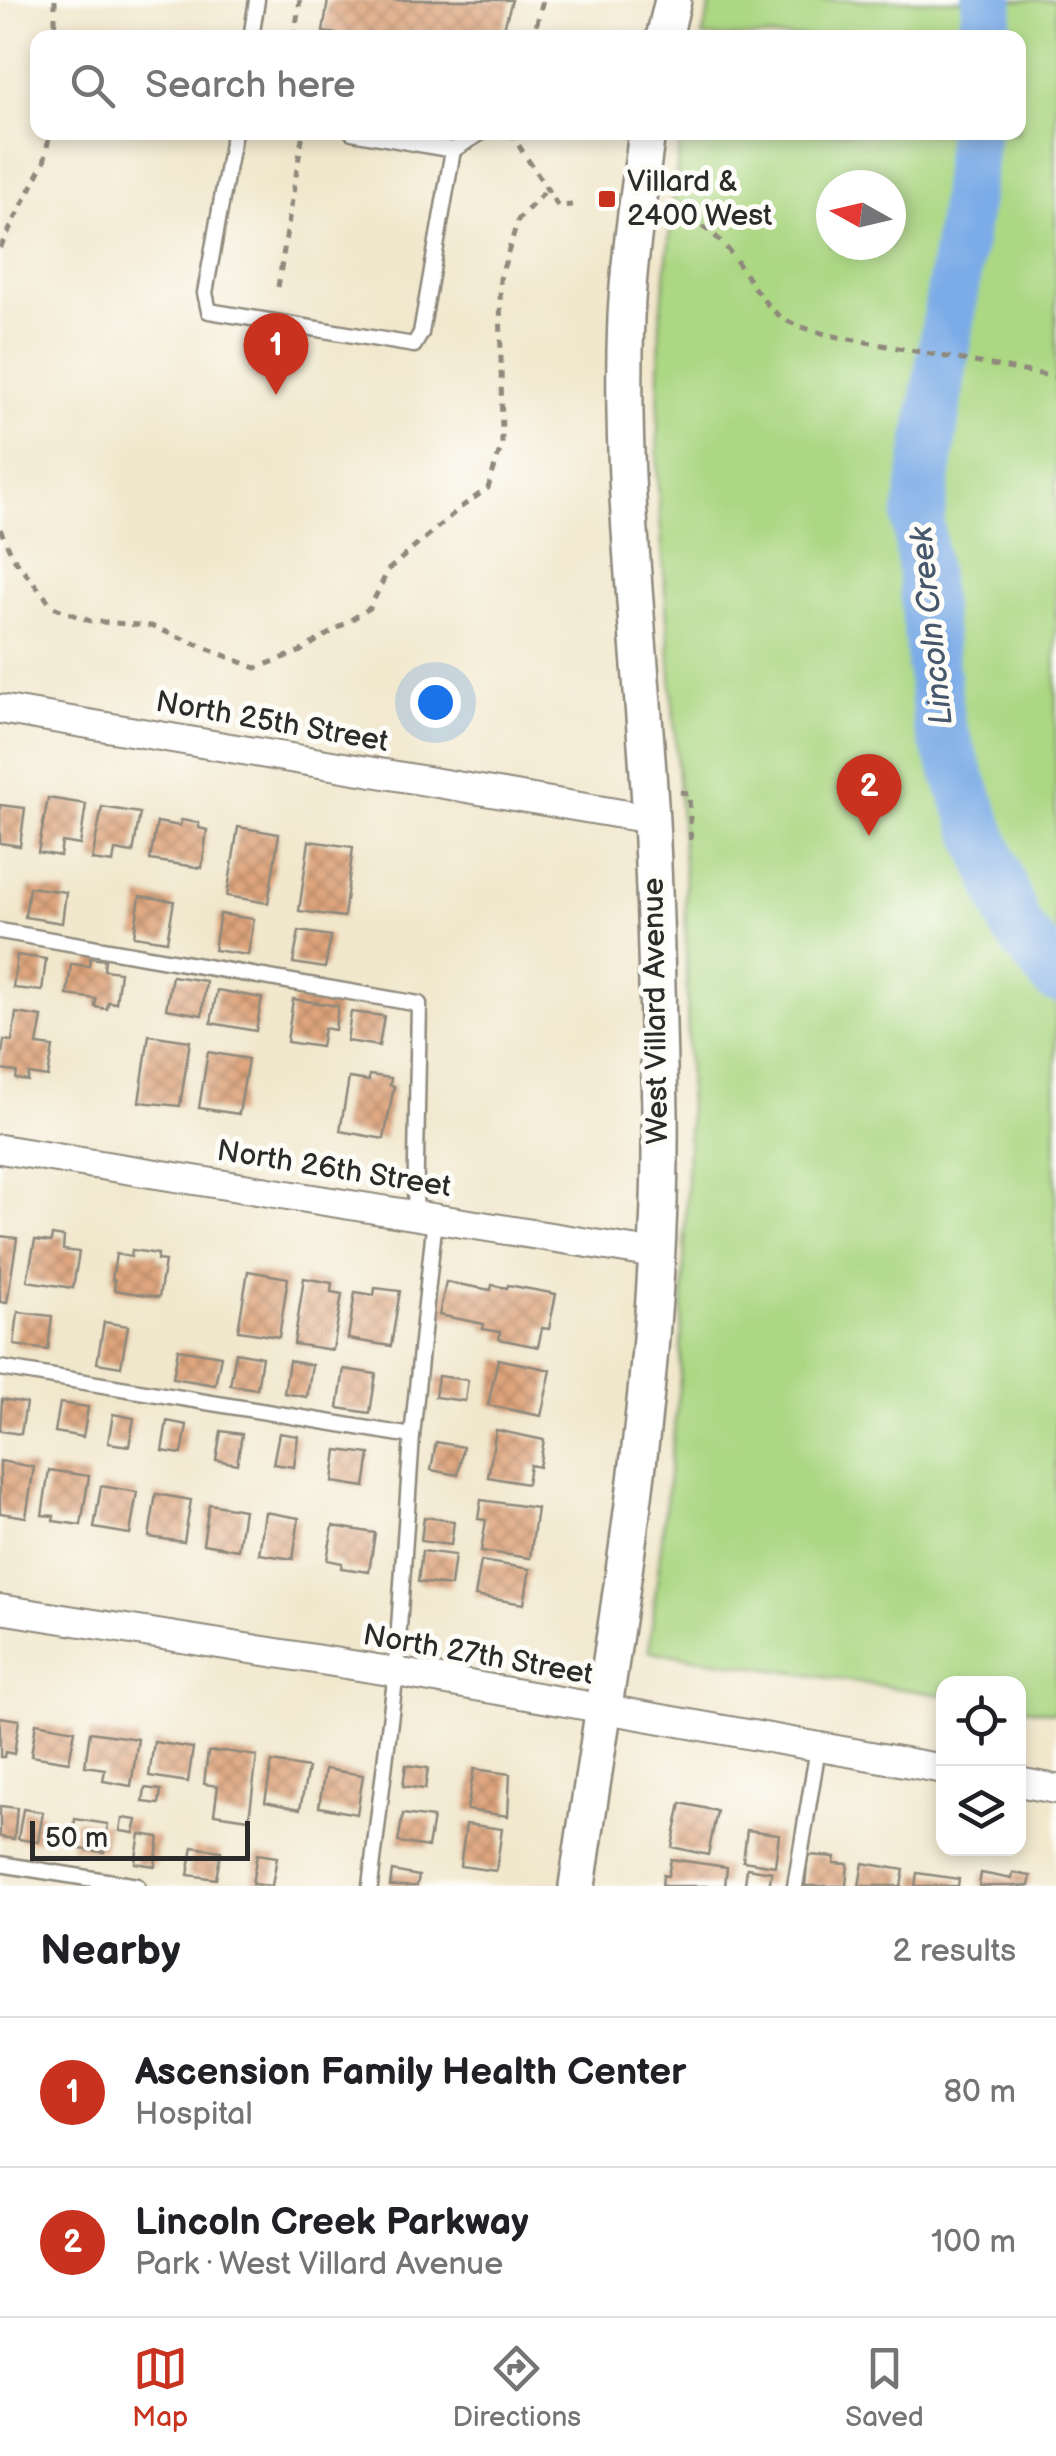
<!DOCTYPE html>
<html lang="en">
<head>
<meta charset="utf-8">
<style>
  body { margin:0; font-family:"Balsamiq Sans",sans-serif; background:#f6f6f6; color:#202124 }
  .controls { position:absolute; right:30px; bottom:30px; display:grid; overflow:hidden; border-radius:20px; box-shadow:0 5px 15px #0003 }
  .controls button { width:90px; height:90px; display:grid; place-items:center; padding:0; border:0; border-bottom:2px solid #e0e0e0; background:#fff; color:#202124; font:50px sans-serif }
  .compass { position:absolute; left:816px; top:170px; width:90px; height:90px; border-radius:50%; background:#fff; box-shadow:0 5px 15px #0003; rotate:278deg }
  .scale { position:absolute; left:30px; bottom:25px; width:220px; box-sizing:border-box; padding-left:10px; border:5px solid #2b2b2b; border-top:0; font-size:28px; line-height:35px; white-space:nowrap; color:#2b2b2b; -webkit-text-stroke:8px #fdfcf7; paint-order:stroke }
  .you { position:absolute; left:435px; top:702px; width:35px; height:35px; margin:-25px; border:8px solid #fff; border-radius:50%; background:#1a73e8; box-shadow:0 0 0 15px #1a73e833 }
  .badge { display:grid; place-items:center; width:65px; height:65px; border-radius:50%; background:#c8321e; color:#fff; font-size:32px; font-weight:700 }
  .pin { position:absolute; translate:-50% -82px; filter:drop-shadow(0 2px 5px #0008) }
  .pin::after { content:''; position:absolute; top:52px; width:35px; height:30px; background:inherit; clip-path:polygon(0 0,100% 0,50% 100%) }
  .list { margin:0; padding:0; list-style:none }
  h2 { display:flex; justify-content:space-between; align-items:center; height:130px; margin:0; padding:0 40px; font-size:42px }
  h2 small { font-size:32px; font-weight:400; color:#757577 }
  .list li { display:grid; grid-template-columns:65px 1fr auto; gap:30px; align-items:center; box-sizing:border-box; height:150px; padding:0 40px; border-top:2px solid #e0e0e0 }
  .list b { display:block; font-size:38px; white-space:nowrap }
  .list p { margin:0; font-size:32px; white-space:nowrap; color:#757577 }
  .list em { font-size:32px; font-style:normal; color:#757577 }
  .icon { flex:none; width:55px; height:55px; fill:none; stroke:currentColor; stroke-width:2; stroke-linecap:round; stroke-linejoin:round }
  .map { position:relative; flex:none; width:1056px; height:1886px; overflow:hidden }
  .search { position:absolute; background:#fff; box-shadow:0 5px 15px #0003; left:30px; right:30px; top:30px; height:110px; display:flex; align-items:center; gap:25px; box-sizing:border-box; padding:0 35px; border-radius:20px; color:#757577; font-size:38px }
  .sheet { height:430px; background:#fff }
  nav { display:flex; justify-content:space-around; align-items:center; box-sizing:border-box; height:140px; border-top:2px solid #e0e0e0; background:#fff; font-size:28px; color:#757577 }
  nav a { display:grid; justify-items:center; gap:5px }
  nav .on { color:#c8321e }
  .map>svg:first-child { display:block }
  .park { fill:#acd783; stroke:#6c8157; stroke-width:2.5; fill-rule:evenodd }
  .lines { fill:none; stroke-linecap:round; stroke-linejoin:round }
  .river { stroke:#7bace7; stroke-width:52 }
  .building { fill:url(#building-cross-hatch) }
  .service-casing { stroke:#8e897c; stroke-width:19 }
  .minor-casing { stroke:#8e897c; stroke-width:32 }
  .tertiary-casing { stroke:#8e897c; stroke-width:40 }
  .path { stroke:#8e897c; stroke-width:5; stroke-dasharray:8 8; stroke-linecap:butt }
  .service { stroke:#fff; stroke-width:14 }
  .minor { stroke:#fff; stroke-width:28 }
  .tertiary { stroke:#fff; stroke-width:35 }
  .poi-dot { fill:#c8321e; stroke:#fdfcf7; stroke-width:4 }
  .labels { text-anchor:middle; dominant-baseline:central; stroke-width:10; stroke-linejoin:round; paint-order:stroke }
  .poi-label { font-size:30px; fill:#2b2b2b; stroke:#fdfcf7; text-anchor:start }
  .street-label { font-size:30px; fill:#2b2b2b; stroke:#fdfcf7 }
  .water-label { font-size:32px; font-style:italic; fill:#47586d; stroke:#fdfcf7 }
</style>
</head>
<body>
<div class="map">
<svg width="1056" height="1886" viewBox="0 0 1056 1886">
  <defs>
    <pattern id="building-cross-hatch" width="8" height="8" patternUnits="userSpaceOnUse" patternTransform="scale(2.5)"><rect width="8" height="8" fill="#dfa57d"/><path d="M0 0l8 8M0 8l8-8" fill="none" stroke="#b58767"/></pattern>
  </defs>
  <rect width="100%" height="100%" fill="#fdfcf7"/>
  <filter id="ink" filterUnits="userSpaceOnUse"><feTurbulence type="fractalNoise" baseFrequency=".01" numOctaves="2"/><feDisplacementMap in="SourceGraphic" scale="20" xChannelSelector="R" yChannelSelector="G"/><feConvolveMatrix kernelMatrix="1 2 1 2 8 2 1 2 1" color-interpolation-filters="sRGB"/></filter>
  <filter id="wash" filterUnits="userSpaceOnUse"><feTurbulence type="fractalNoise" baseFrequency=".0048" numOctaves="4" result="noise"/><feDisplacementMap in="SourceGraphic" scale="40" xChannelSelector="R" yChannelSelector="G"/><feGaussianBlur stdDeviation="2.25" result="paint"/><feColorMatrix in="noise" values="0 0 0 0 0 0 0 0 0 0 0 0 0 0 0 0 0 1.4 0 .05"/><feComposite in="paint" operator="in"/></filter>
  <g filter="url(#wash)">
    <rect width="100%" height="100%" fill="#f1e7cc"/>
    <path class="park" d="M712,0H1056V1713L1019,1707L1018,1684H944L943,1695L649,1651L680,1378L689,1121L685,881L657,472L660,321L681,133L1018,132V38L702,37ZM831,185H891V245H831Z"/>
    <g class="lines">
      <path class="river" d="M984,38L988,0
        M973,132L965,207L918,521L939,725L1016,926L1056,977"/>
    </g>
    <g id="blocks">
      <path class="building" d="M328,0H512L503,31L489,28L487,38H366L323,32Z
        M48,798L86,804L80,845L62,842L60,856L38,852Z
        M0,805L25,808L20,846L0,843Z
        M102,807L140,813L133,853L115,850L113,863L92,860Z
        M181,820L199,823V828L207,830L202,868L150,860L157,822L180,826Z
        M238,827L279,834L268,903L227,896Z
        M309,841L353,847L344,917L299,911Z
        M29,887L66,892L62,923L25,917Z
        M140,896L174,901L167,941L134,936Z
        M220,914L254,919L248,955L214,950Z
        M299,931L331,936L325,968L293,963Z
        M17,955L46,959L42,991L13,988Z
        M90,958L105,960L104,970L120,972L116,1003L108,1002L107,1009L95,1007L96,999L67,995L71,964L89,966Z
        M172,976L206,981L202,1015L166,1009Z
        M217,990L262,998L256,1031L211,1023Z
        M293,999L338,1006L335,1030L324,1028L321,1047L287,1042Z
        M351,1012L384,1016L379,1046L347,1041Z
        M16,1013L42,1017L37,1045L53,1047L48,1077L29,1074L28,1081L16,1079L17,1072L0,1070L4,1040L12,1041Z
        M149,1035L190,1041L180,1106L139,1102Z
        M208,1052L248,1059L239,1114L199,1108Z
        M369,1075L391,1078L390,1085L394,1086L384,1139L340,1131L349,1078L369,1081Z
        M52,1235L64,1237L63,1250L79,1252L73,1288L27,1281L35,1240L51,1242Z
        M0,1236L17,1238L7,1303L0,1302Z
        M132,1250L158,1254L157,1260L165,1261L159,1297L114,1290L115,1280H112L116,1254L131,1257Z
        M248,1271L288,1278L279,1337L238,1331Z
        M304,1278L332,1283L331,1292L342,1294L333,1350L294,1344Z
        M446,1282L491,1290L492,1285L507,1288L508,1285L556,1294L549,1329L542,1328L538,1347L499,1339L500,1332L483,1329L484,1324L439,1315Z
        M375,1288L400,1291L391,1346L348,1339L355,1292L374,1295Z
        M18,1312L52,1316L48,1350L14,1345Z
        M104,1322L128,1326L121,1367L97,1363Z
        M178,1349L221,1356L215,1385L173,1378Z
        M236,1352L262,1357L257,1389L230,1385Z
        M498,1359L551,1370L541,1416L488,1405Z
        M289,1361L312,1365L307,1397L284,1393Z
        M344,1369L376,1374L370,1413L338,1408Z
        M438,1376L468,1380L465,1401L435,1397Z
        M2,1399L26,1403L21,1434L0,1431Z
        M60,1403L88,1407L83,1437L55,1432Z
        M113,1414L134,1418L129,1446L108,1443Z
        M167,1421L187,1425L182,1454L162,1451Z
        M496,1430L544,1440L539,1467L530,1465L527,1484L488,1477Z
        M221,1431L242,1434L237,1464L216,1460Z
        M279,1433L298,1436L294,1467L273,1464Z
        M436,1442L463,1447L458,1475L431,1470Z
        M337,1450L370,1454L365,1487L333,1482Z
        M0,1461L34,1467L26,1517L0,1513Z
        M49,1470L89,1476L81,1525L53,1521L54,1516L42,1515Z
        M101,1486L137,1492L130,1534L94,1528Z
        M156,1494L191,1500L184,1542L149,1537Z
        M481,1500L537,1508L530,1558L481,1551L486,1520L478,1519Z
        M209,1504L244,1510L238,1550L203,1544Z
        M265,1512L299,1518L293,1559L259,1554Z
        M424,1517L454,1521L451,1545L421,1541Z
        M333,1526L375,1533L369,1572L341,1568L342,1563L327,1560Z
        M422,1551L455,1555L451,1586L418,1582Z
        M481,1561L530,1569L524,1604L475,1596Z
        M0,1717L19,1720L14,1754L5,1752L4,1757H0Z
        M36,1723L75,1730L69,1762L31,1756Z
        M90,1732L138,1739L131,1786L103,1781L105,1769L85,1766Z
        M154,1742L193,1748L188,1782L149,1776Z
        M224,1751L257,1756L249,1819L214,1814L218,1786L204,1784L208,1752Z
        M272,1762L308,1768L300,1809L265,1802Z
        M406,1765L428,1768L425,1789L403,1786Z
        M325,1769L363,1775L357,1814L319,1807Z
        M474,1769L510,1774L508,1816L467,1810Z
        M145,1788L161,1790L159,1804L143,1802Z
        M681,1803L717,1811L708,1855L672,1847Z
        M0,1806L17,1808L14,1839L0,1837Z
        M23,1809L43,1812L38,1842L18,1839Z
        M403,1814L433,1818L428,1847L398,1842Z
        M122,1818L137,1820L134,1833L120,1831Z
        M75,1819L108,1824L104,1852L71,1848Z
        M466,1824L502,1829L496,1871L460,1866Z
        M747,1830L779,1834L775,1866L743,1861Z
        M140,1834L159,1837L155,1866L135,1863Z
        M193,1847L221,1851L216,1879L188,1875Z
        M257,1854L277,1857L272,1886L252,1884Z
        M808,1855L835,1857L834,1863L848,1864L846,1886H805Z
        M671,1859L727,1867L725,1886H662L663,1875L668,1876Z
        M863,1863L904,1870L901,1886H859Z
        M747,1868L772,1872L769,1886L745,1884Z
        M392,1871L419,1876L417,1886H390Z
        M917,1873L959,1879L958,1886H915Z
        M981,1873L1012,1879L1013,1873L1031,1876L1029,1886H979Z"/>
    </g>
  </g>
  <g filter="url(#ink)">
    <use href="#blocks" fill-opacity="0" stroke="#8e897c" stroke-width="2.5"/>
    <g class="lines">
      <g class="service-casing">
        <path id="service" d="M251,38L257,0
          M234,132L205,293L209,311L414,345L421,333L453,150
          M352,132L453,150L482,132
          M0,931L419,1004L415,1215
          M0,1368L412,1436
          M0,1864L137,1886
          M370,1886L396,1672L412,1436L435,1218
          M795,1886L818,1748"/>
      </g>
      <g class="minor-casing">
        <path id="minor" d="M0,709L651,819
          M0,1149L657,1254
          M0,1609L396,1672L944,1769
          M1018,1782L1056,1789"/>
      </g>
      <g class="tertiary-casing">
        <path id="tertiary" d="M664,38L673,0
          M577,1886C614,1630 663,1372 660,1113C658,1015 656,918 651,821C642,652 619,486 626,317C629,255 639,194 647,132"/>
      </g>
      <path class="path" d="M55,0V38
        M294,38L300,0
        M528,38L535,30L543,0
        M510,132L558,206L572,205
        M672,216C682,219 693,221 701,226C739,247 749,296 784,319C798,327 813,330 828,335L1056,377
        M0,248L44,163L50,132
        M278,287L303,132
        M0,529L13,557L53,607L90,621L151,626L256,668L299,652L370,608L388,570L460,508L488,488L502,444L500,279L518,220L547,189
        M680,792L689,793L691,847"/>
      <use href="#service" class="service"/>
      <use href="#minor" class="minor"/>
      <use href="#tertiary" class="tertiary"/>
    </g>
  </g>
  <rect class="poi-dot" x="597" y="189" width="20" height="20" rx="5"/>
  <g class="labels">
    <g class="poi-label">
      <text x="627" y="182">Villard &amp;<tspan x="627" dy="34">2400 West</tspan></text>
    </g>
    <g class="street-label">
      <text transform="translate(272 722) rotate(10)">North 25th Street</text>
      <text transform="translate(656 1011) rotate(-91)">West Villard Avenue</text>
      <text transform="translate(334 1169) rotate(9)">North 26th Street</text>
      <text transform="translate(478 1655) rotate(10)">North 27th Street</text>
    </g>
    <g class="water-label">
      <text transform="translate(932 626) rotate(-96)">Lincoln Creek</text>
    </g>
  </g>
</svg>
<div class="controls">
<button><svg class="icon" aria-label="locate" viewBox="0 0 24 24"><circle cx="12" cy="12" r="6"/><path d="M12 2v4M12 18v4M2 12h4M18 12h4"/></svg></button>
<button><svg class="icon" aria-label="layers" viewBox="0 0 24 24"><path d="M12 4l9 5-9 5-9-5zM3 14l9 5 9-5"/></svg></button>
</div>
<svg class="compass" viewBox="-18 -18 36 36"><path d="M0-13l5 13h-10z" fill="#e53935"/><path d="M0 13l5-13h-10z" fill="#757577"/></svg>
<div class="scale">50 m</div>
<div class="you"></div>
<div class="pin badge" style="left:276px;top:395px">1</div>
<div class="pin badge" style="left:869px;top:836px">2</div>
<div class="search"><svg class="icon" aria-label="search" viewBox="0 0 24 24"><circle cx="10" cy="10" r="6"/><path d="M15 15l6 6"/></svg>Search here</div>
</div>
<section class="sheet">
<h2>Nearby<small>2 results</small></h2>
<ul class="list">
<li><span class="badge">1</span><div><b>Ascension Family Health Center</b><p>Hospital</p></div><em>80 m</em></li>
<li><span class="badge">2</span><div><b>Lincoln Creek Parkway</b><p>Park · West Villard Avenue</p></div><em>100 m</em></li>
</ul>
</section>
<nav>
<a class="on"><svg class="icon" aria-label="map" viewBox="0 0 24 24"><path d="M3 6l6-2 6 2 6-2v14l-6 2-6-2-6 2zM9 4v14M15 6v14"/></svg>Map</a>
<a><svg class="icon" aria-label="directions" viewBox="0 0 24 24"><path d="M12 3l9 9-9 9-9-9zM9 14v-3h6M13 9l2 2-2 2"/></svg>Directions</a>
<a><svg class="icon" aria-label="saved" viewBox="0 0 24 24"><path d="M7 4h10v16l-5-4-5 4z"/></svg>Saved</a>
</nav>
</body>
</html>
